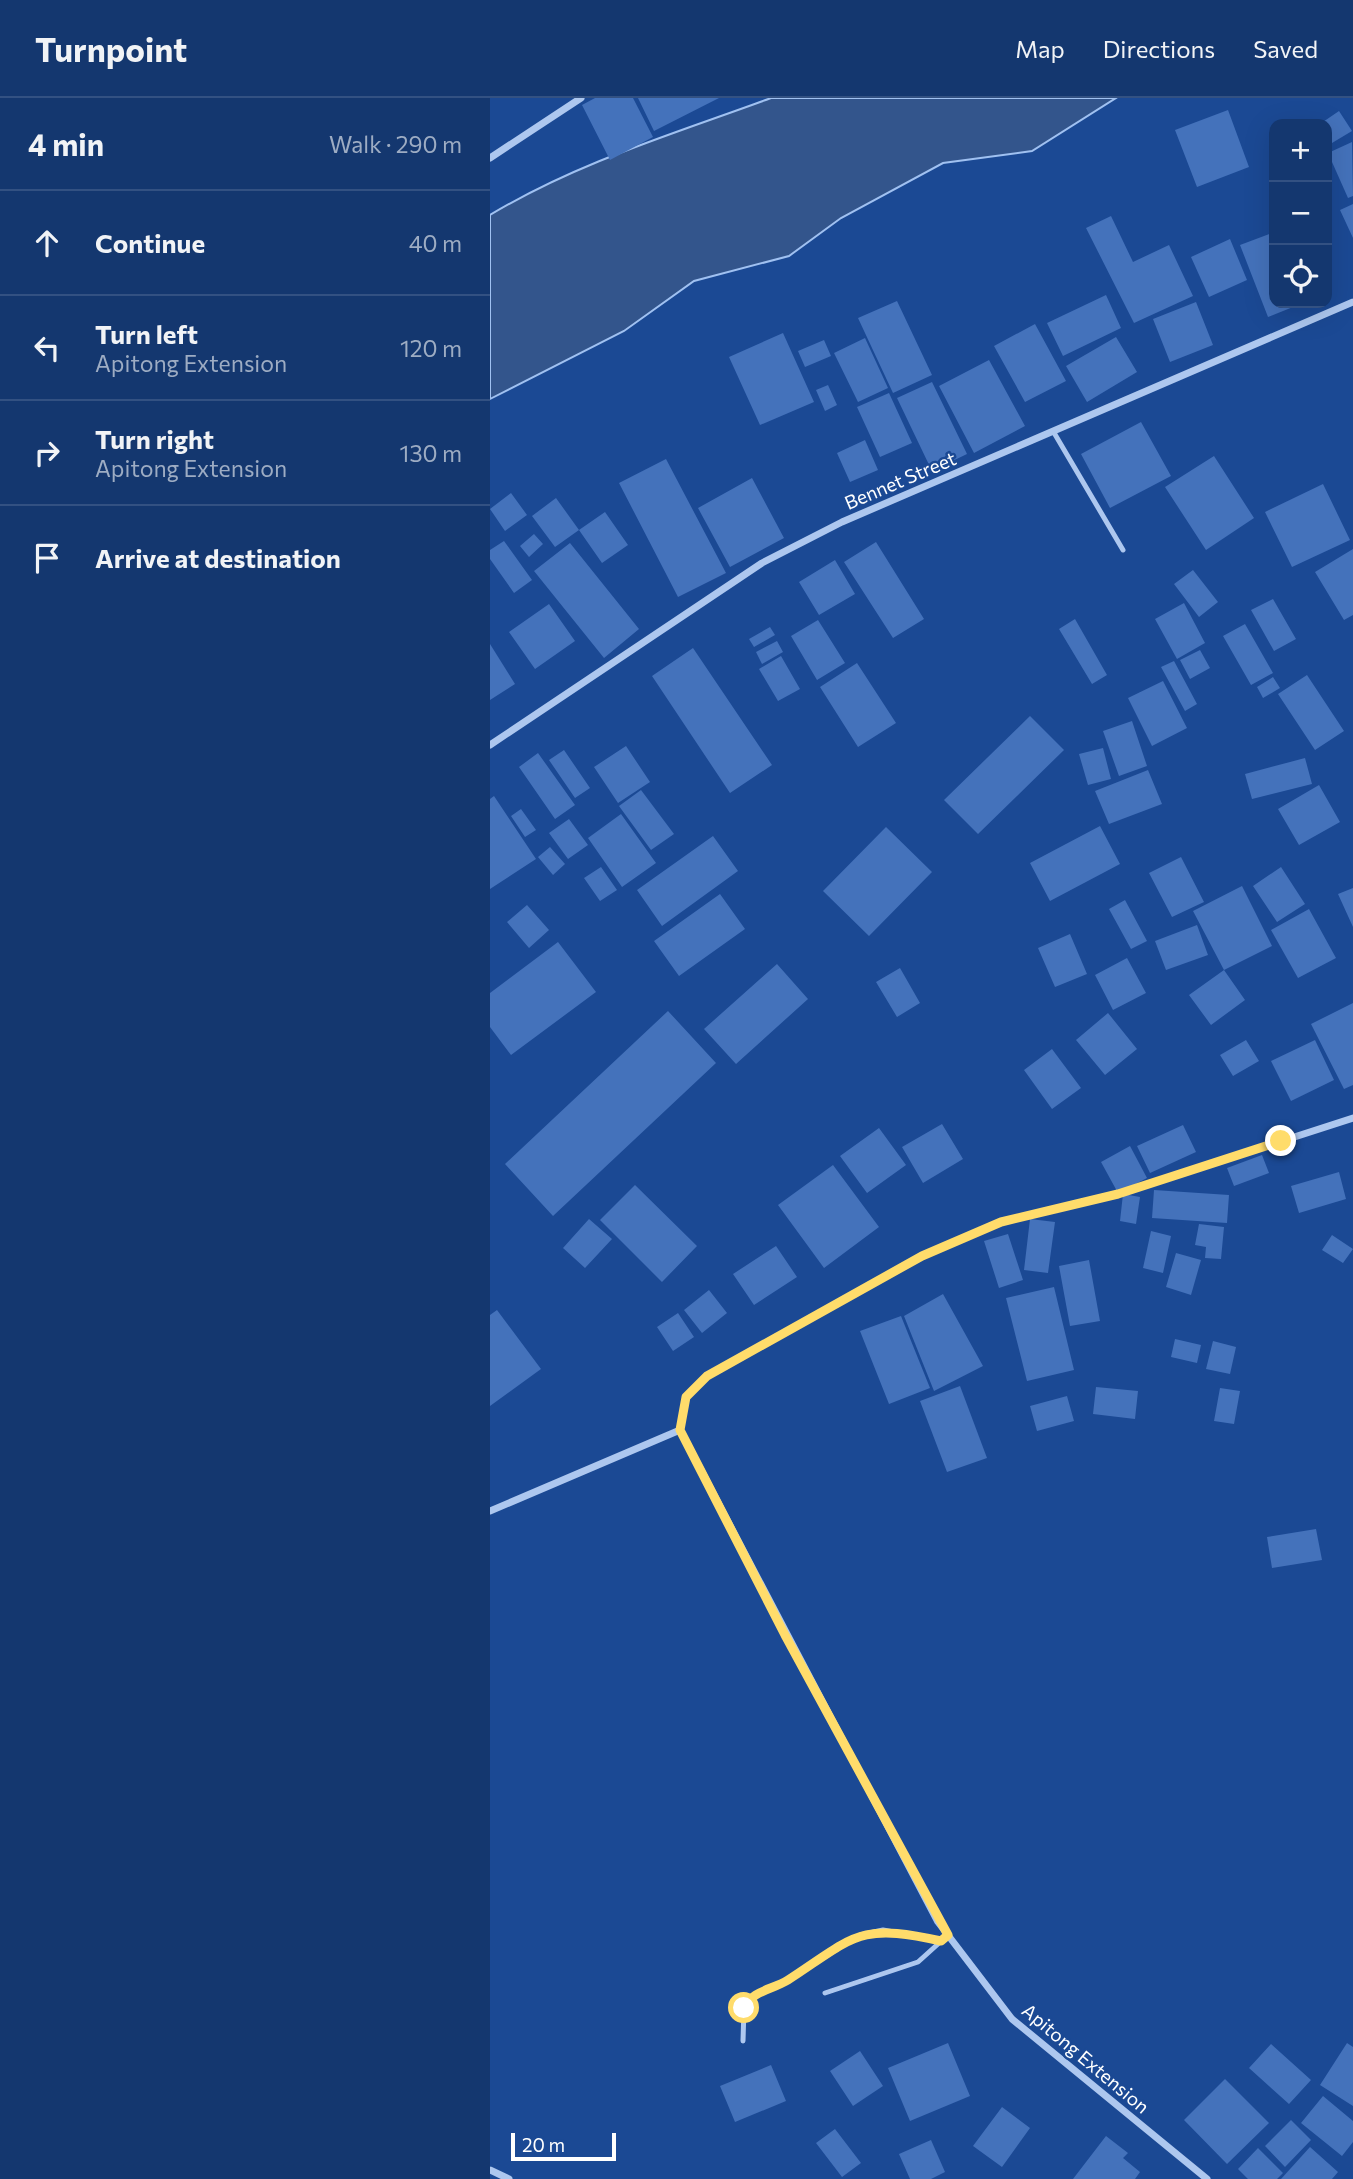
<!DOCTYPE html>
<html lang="en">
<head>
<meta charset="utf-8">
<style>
  body { margin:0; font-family:Commissioner,sans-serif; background:#1d3f74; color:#f1f3f6 }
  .controls { position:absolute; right:21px; top:21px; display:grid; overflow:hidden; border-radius:14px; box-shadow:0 7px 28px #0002 }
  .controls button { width:63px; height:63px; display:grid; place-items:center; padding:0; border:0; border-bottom:2px solid #335182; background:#14376f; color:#f1f3f6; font:35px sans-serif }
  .scale { position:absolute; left:21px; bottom:18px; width:105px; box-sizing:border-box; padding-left:7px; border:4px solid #fff; border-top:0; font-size:19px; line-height:24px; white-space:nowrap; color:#fff; -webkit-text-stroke:5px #1b4994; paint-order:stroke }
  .stop { position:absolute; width:21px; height:21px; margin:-16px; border:5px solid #ffdc6b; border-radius:50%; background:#fff }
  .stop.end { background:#ffdc6b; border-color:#fff; box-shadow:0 2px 7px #0008 }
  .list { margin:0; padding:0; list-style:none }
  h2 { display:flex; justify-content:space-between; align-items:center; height:91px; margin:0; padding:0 28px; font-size:30px }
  h2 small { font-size:23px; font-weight:400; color:#9dacc3 }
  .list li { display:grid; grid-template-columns:46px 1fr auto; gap:21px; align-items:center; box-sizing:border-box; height:105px; padding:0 28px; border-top:2px solid #335182 }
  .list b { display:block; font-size:26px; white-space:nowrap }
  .list p { margin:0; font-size:23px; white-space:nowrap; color:#9dacc3 }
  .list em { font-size:23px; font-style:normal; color:#9dacc3 }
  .icon { flex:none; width:38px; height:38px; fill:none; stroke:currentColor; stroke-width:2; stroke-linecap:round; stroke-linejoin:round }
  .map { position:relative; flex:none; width:863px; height:2081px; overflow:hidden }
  header { display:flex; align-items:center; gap:42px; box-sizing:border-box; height:98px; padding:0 35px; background:#14376f; border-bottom:2px solid #335182 }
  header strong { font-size:33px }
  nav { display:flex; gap:38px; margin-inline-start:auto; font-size:24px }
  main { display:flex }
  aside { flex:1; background:#14376f }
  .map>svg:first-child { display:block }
  .water { fill:#33558c; stroke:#a0c1f1; stroke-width:2 }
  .building { fill:#4472bb }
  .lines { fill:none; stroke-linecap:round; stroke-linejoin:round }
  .service { stroke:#adc7ef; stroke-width:5 }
  .minor { stroke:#adc7ef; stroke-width:7 }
  .route { stroke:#ffdc6b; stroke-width:9 }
  .labels { text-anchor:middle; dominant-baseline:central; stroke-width:5; stroke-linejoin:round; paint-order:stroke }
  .street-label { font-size:19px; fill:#fff; stroke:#1b4994 }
</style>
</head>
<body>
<header>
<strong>Turnpoint</strong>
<nav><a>Map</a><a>Directions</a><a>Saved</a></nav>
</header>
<main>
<aside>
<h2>4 min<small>Walk · 290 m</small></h2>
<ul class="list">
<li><svg class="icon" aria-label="ahead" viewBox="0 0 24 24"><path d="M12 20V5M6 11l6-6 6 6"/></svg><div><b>Continue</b></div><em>40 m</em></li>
<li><svg class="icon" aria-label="left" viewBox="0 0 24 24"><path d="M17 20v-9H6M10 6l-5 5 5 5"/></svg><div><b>Turn left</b><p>Apitong Extension</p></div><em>120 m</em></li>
<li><svg class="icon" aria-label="right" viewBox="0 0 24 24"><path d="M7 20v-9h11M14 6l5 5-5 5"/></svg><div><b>Turn right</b><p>Apitong Extension</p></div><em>130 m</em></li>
<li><svg class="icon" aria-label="arrive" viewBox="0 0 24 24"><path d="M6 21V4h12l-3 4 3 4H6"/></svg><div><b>Arrive at destination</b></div></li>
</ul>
</aside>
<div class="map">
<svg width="863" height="2081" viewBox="0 0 863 2081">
  <rect width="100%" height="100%" fill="#1b4994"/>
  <path class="water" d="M281,0H626L542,53L453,65L351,120L299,158L204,183L134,233L0,301V117C88,64 186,35 281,0Z"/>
  <path class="building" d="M105,0H143L163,39L120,62L92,7Z
    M148,0H229L164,33Z
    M738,12L759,69L707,89L685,32Z
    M849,13L862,33L842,45L837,37V26H830Z
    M862,44L863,98L858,100L838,55Z
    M863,106V140L850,112Z
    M621,118L643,164L679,147L703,198L644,225L596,130Z
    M782,135L784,205H813L778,219L750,147Z
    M740,141L757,182L719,199L701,159Z
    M616,197L631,230L573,258L557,225Z
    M407,203L442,277L403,295L368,220Z
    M706,204L723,247L680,264L663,221Z
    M545,226L576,283L535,304L504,248Z
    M293,235L324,304L270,327L239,259Z
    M626,239L647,274L597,304L576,268Z
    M375,240L398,290L368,304L344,255Z
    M334,242L341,258L315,269L308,253Z
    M499,262L535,328L484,355L449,288Z
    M442,284L477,356L442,373L407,300Z
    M338,287L347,307L335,313L326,292Z
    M399,295L422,345L390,359L367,309Z
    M651,324L681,378L620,410L591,356Z
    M375,342L388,372L360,384L347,355Z
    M724,358L764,420L716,452L675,389Z
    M176,361L236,475L188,499L129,385Z
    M262,380L294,440L240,469L208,410Z
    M833,386L860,442L802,469L775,414Z
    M21,395L37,417L15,433L0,411Z
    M66,400L89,432L65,449L42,418Z
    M115,414L138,447L112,465L89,432Z
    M44,436L53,446L39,459L30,448Z
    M14,443L42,482L24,495L0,461V452Z
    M386,444L434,521L403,540L354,464Z
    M80,445L149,531L114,560L44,473Z
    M863,451V517L854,522L825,474Z
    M345,462L365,496L329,517L309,484Z
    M703,472L728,504L709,519L684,486Z
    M783,501L806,541L784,553L761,512Z
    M694,505L715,545L687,561L665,521Z
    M59,506L85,543L45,571L19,534Z
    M585,521L617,577L602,586L569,531Z
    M328,522L355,565L327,582L301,538Z
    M755,526L783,575L761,587L733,538Z
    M280,529L285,537L264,549L259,541Z
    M287,543L293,554L272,566L266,554Z
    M0,546L25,586L0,602Z
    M203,550L282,667L240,695L162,578Z
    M710,552L720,570L700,581L690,562Z
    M291,558L310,591L288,603L269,571Z
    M684,563L707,606L695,613L671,569Z
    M367,565L406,625L368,649L330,589Z
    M817,577L854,633L825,652L788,596Z
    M783,579L790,590L773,600L767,589Z
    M673,583L697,630L662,648L638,600Z
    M540,618L574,652L488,736L454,702Z
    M642,623L657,668L629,678L613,633Z
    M136,648L160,684L128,705L104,669Z
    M613,650L621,681L598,687L589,656Z
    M74,652L100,690L85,700L59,662Z
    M48,655L85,707L65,721L29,669Z
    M815,660L822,686L762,701L755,676Z
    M658,672L672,706L619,726L605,693Z
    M829,687L850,724L809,747L788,711Z
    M151,692L184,736L161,752L129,708Z
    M4,698L46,761L0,791V701Z
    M31,711L46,732L35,739L21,718Z
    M131,716L166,765L132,789L98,740Z
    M79,721L98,747L78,761L59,735Z
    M610,728L630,766L560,803L540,765Z
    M396,729L442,774L379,838L333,793Z
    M223,738L248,773L172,828L147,792Z
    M60,749L75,766L63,777L48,759Z
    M691,759L714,804L682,819L659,775Z
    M111,769L127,792L110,803L94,780Z
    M791,769L815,806L787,824L763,788Z
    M752,788L782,848L734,872L703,813Z
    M863,790V829L848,796Z
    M230,796L255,831L189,878L164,843Z
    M635,802L657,843L641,851L619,811Z
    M37,807L59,832L39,850L17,824Z
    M819,811L846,860L808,880L781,832Z
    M707,827L718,857L676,872L665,843Z
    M580,836L597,876L565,889L548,850Z
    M68,844L106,894L21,957L0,929V895Z
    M637,860L656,895L623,912L605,877Z
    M287,866L318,901L246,966L214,931Z
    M410,870L430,905L407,919L386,884Z
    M734,872L755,902L721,927L699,897Z
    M863,905V987L854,991L821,926Z
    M178,913L226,965L63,1118L15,1066Z
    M618,915L647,951L615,977L586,942Z
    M756,942L769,963L743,978L730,957Z
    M825,942L844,982L801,1003L781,963Z
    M562,951L591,990L562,1011L534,972Z
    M452,1026L473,1061L433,1085L412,1049Z
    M693,1027L706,1054L660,1075L647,1048Z
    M389,1030L416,1067L377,1095L350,1058Z
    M640,1048L657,1080L628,1095L611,1064Z
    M772,1057L779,1075L744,1088L737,1070Z
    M343,1067L389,1129L334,1170L288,1107Z
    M849,1074L856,1101L809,1115L801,1088Z
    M145,1087L207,1148L172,1184L110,1122Z
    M664,1092L739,1097L737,1125L662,1120Z
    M633,1096L650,1099L646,1126L630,1123Z
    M99,1121L122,1141L95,1170L73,1150Z
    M540,1121L565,1124L558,1175L534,1172Z
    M709,1126L734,1129L731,1161L715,1160L716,1149L705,1147Z
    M661,1133L681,1138L673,1175L653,1170Z
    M518,1136L533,1182L509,1190L494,1143Z
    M842,1137L863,1151L853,1165L832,1152Z
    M286,1148L307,1179L264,1207L243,1176Z
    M686,1155L711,1162L701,1197L676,1189Z
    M599,1162L610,1223L580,1228L569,1168Z
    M564,1189L584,1272L537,1283L516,1200Z
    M219,1192L237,1215L212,1235L194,1212Z
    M453,1196L493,1268L444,1293L414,1218Z
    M7,1212L51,1271L0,1308V1217Z
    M188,1215L204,1239L183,1253L167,1229Z
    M411,1218L440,1290L399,1306L370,1233Z
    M685,1241L711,1247L707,1265L681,1259Z
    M723,1243L746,1249L740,1276L716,1271Z
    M470,1288L497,1360L457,1374L430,1303Z
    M606,1289L648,1293L645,1321L603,1316Z
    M730,1290L750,1293L744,1326L724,1323Z
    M577,1298L584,1323L547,1333L540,1308Z
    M826,1431L832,1462L782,1470L777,1439Z
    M458,1945L480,1998L420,2023L398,1970Z
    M857,1945L863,1949V2008L830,1987Z
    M781,1946L821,1982L799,2006L759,1970Z
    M370,1953L393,1988L363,2008L340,1973Z
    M281,1967L296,2003L245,2024L230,1988Z
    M735,1981L779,2025L737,2066L694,2022Z
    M833,1998L863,2023V2044L852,2058L811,2025Z
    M512,2009L540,2030L512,2069L483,2048Z
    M801,2022L821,2042L795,2069L775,2048Z
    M345,2031L371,2065L352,2079L326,2045Z
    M616,2038L638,2055L633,2060L650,2074L645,2081H583Z
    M441,2042L455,2074L441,2081H420L409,2056Z
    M820,2049L848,2074L842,2081H791Z
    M768,2050L793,2075L787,2081H758L748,2071Z"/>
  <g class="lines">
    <path class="service" d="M563,333L633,452
      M335,1895L428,1864L458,1837
      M253,1943L254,1910L258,1902L267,1895L295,1884L370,1837L393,1832L451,1843"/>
    <path class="minor" d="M0,60L91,0
      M0,647L272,465L352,424L863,204
      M0,1413L190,1332
      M0,2072L19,2081
      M717,2081L522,1921L448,1824L190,1332L196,1299L217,1278L432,1158L511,1124L628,1096L863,1020"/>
  </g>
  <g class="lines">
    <path class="route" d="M254,1910C263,1892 282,1892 298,1882C364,1839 368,1824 451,1843L458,1837L295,1537L190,1332L196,1299L217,1278L432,1158L511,1124L628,1096L791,1043"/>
  </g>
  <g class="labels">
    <g class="street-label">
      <text transform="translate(410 382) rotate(-23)">Bennet Street</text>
      <text transform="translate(596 1960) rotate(40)">Apitong Extension</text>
    </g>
  </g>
</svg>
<div class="controls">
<button>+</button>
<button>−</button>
<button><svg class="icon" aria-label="locate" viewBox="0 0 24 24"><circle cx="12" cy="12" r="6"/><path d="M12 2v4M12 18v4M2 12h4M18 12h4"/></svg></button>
</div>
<div class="scale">20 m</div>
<div class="stop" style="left:254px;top:1910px"></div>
<div class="stop end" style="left:791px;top:1043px"></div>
</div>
</main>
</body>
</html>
